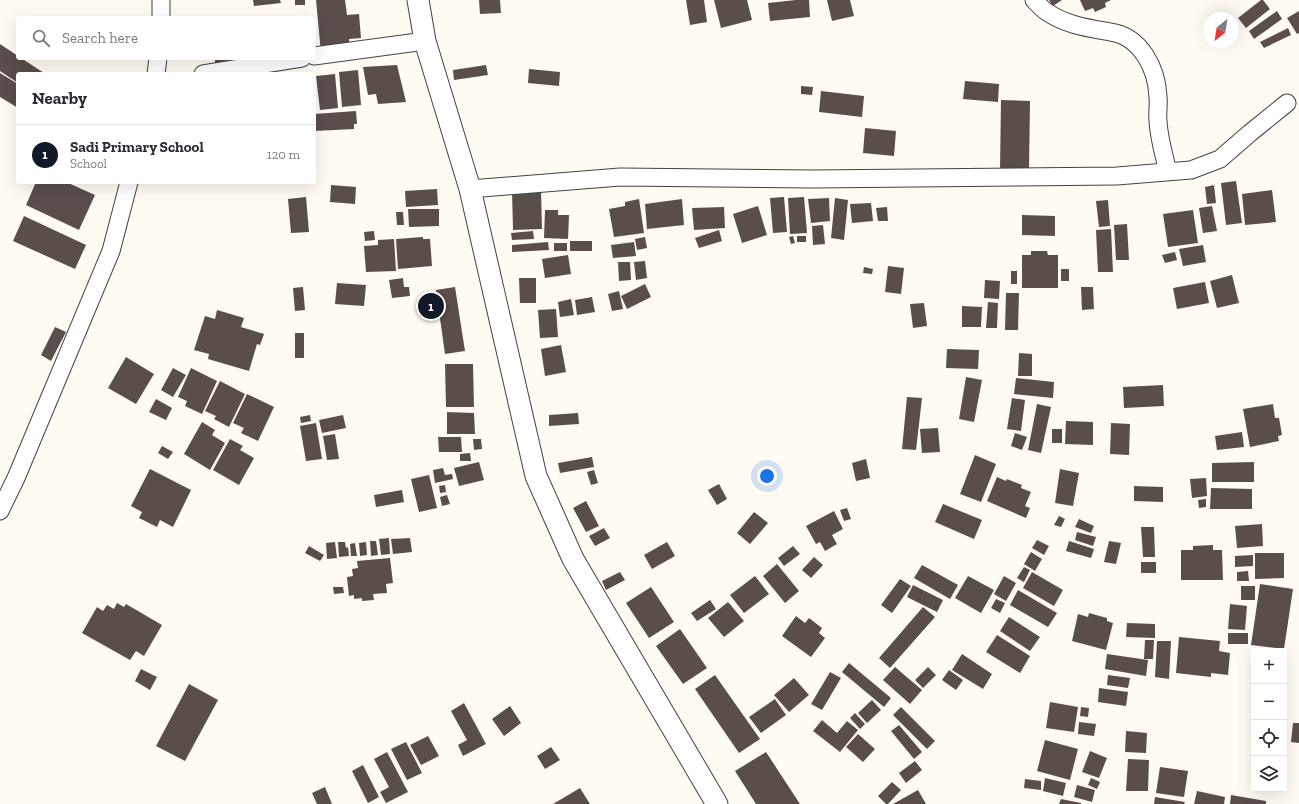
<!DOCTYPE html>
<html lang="en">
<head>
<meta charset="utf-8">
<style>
  body { margin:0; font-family:"Zilla Slab",serif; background:#f7f7f7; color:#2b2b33 }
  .controls { position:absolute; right:12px; bottom:12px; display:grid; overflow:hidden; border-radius:4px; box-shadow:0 4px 16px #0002 }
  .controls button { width:36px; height:36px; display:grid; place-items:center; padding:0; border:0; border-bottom:1px solid #e1e1e2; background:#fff; color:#2b2b33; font:20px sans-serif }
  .compass { position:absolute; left:1203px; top:12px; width:36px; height:36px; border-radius:50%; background:#fff; box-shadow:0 4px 16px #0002; rotate:210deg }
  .you { position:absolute; left:767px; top:476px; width:14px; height:14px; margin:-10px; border:3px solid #fff; border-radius:50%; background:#1a73e8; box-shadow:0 0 0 6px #1a73e833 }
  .badge { display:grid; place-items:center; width:26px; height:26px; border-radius:50%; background:#111827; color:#fff; font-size:13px; font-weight:700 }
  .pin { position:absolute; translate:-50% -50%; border:2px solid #fff; box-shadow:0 1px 4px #0006 }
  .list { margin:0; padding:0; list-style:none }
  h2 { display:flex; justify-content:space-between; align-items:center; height:52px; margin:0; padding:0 16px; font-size:17px }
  h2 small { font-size:13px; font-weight:400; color:#7c7c81 }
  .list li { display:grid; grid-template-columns:26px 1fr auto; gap:12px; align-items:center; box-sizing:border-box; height:60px; padding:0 16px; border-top:1px solid #e1e1e2 }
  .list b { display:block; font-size:15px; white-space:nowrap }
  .list p { margin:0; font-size:13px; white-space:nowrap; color:#7c7c81 }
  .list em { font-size:13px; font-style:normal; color:#7c7c81 }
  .icon { flex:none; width:22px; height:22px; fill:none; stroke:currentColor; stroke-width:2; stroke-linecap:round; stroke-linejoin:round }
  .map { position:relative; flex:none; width:1299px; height:804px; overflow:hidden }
  .search { position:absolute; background:#fff; box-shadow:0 4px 16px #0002; left:16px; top:16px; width:300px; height:44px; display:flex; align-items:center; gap:10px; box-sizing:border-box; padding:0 14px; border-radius:4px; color:#7c7c81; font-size:15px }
  .panel { position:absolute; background:#fff; box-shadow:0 4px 16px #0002; left:16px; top:72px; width:300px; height:112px; border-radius:4px }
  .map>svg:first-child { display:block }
  .building { fill:#5a4e4b }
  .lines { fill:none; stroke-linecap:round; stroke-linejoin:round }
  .minor-casing { stroke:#434343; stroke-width:19 }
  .tertiary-casing { stroke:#434343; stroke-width:23 }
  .minor { stroke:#fff; stroke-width:17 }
  .tertiary { stroke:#fff; stroke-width:21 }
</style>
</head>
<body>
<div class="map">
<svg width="1299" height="804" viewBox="0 0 1299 804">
  <rect width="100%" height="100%" fill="#fffaf2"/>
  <path class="building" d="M253,0H280L281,3L254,6Z
    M295,0H305V5H295Z
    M316,0H345L347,15L359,14L361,38L349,39L350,51L321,53Z
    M479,0H500L501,13L480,14Z
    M686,0H704L707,22L690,25Z
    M714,0H747L752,20L721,28Z
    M796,0H809L810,17L770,21L768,3Z
    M827,0H850L854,16L832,21Z
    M1049,0H1062L1053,6Z
    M1080,0H1111L1105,3L1106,7L1095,12L1093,8L1085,11Z
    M1261,0H1263L1270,9L1246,28L1238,18Z
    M1277,11L1282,19L1254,39L1249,31Z
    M1299,11V33L1297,34L1287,18Z
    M1288,28L1291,35L1264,48L1260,42Z
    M0,44L18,56V58H21L44,73L43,74H18V83L0,71Z
    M215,58H240V62L215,63Z
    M397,65L406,102L378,104L376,94L368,95L363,67Z
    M486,65L488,75L454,80L453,70Z
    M529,69L560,72L559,86L528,83Z
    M358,70L361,105L342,107L339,72Z
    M0,73L18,84V108L0,97Z
    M335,74L338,108L320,110L316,76Z
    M965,81L999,84L998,102L963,99Z
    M801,86L813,87L812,95L801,94Z
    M821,91L864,96L862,117L819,112Z
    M1001,100L1030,101L1029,170H1000Z
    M356,111L357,124H354V129L314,131V114Z
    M865,128L896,131L894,156L863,153Z
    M1236,181L1242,223L1226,225L1221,183Z
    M36,182H66L95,195L79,230L26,205Z
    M331,185L356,187L355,204L330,202Z
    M1214,185L1216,203L1207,204L1205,187Z
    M437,189L438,205L406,207L405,191Z
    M1272,190L1276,222L1245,225L1242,194Z
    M512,191H541L542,229L513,230Z
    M306,197L309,232L291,233L288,199Z
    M784,197L787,232L773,233L770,198Z
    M804,197L807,233L790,234L788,198Z
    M829,198L830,221L811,223L808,199Z
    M835,198L848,200L844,240L831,238Z
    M639,199L644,233L614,237L609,209L625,206V202Z
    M682,199L684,225L647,229L645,204Z
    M1108,200L1110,226L1099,227L1096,201Z
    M871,203L873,221L852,223L850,204Z
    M758,206L767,235L742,243L733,214Z
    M1212,206L1217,231L1203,233L1199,208Z
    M724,207L725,228L694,230L692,208Z
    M887,207L888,221H878L876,208Z
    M408,209H439V226L409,227Z
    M545,210H558V215H569L568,239L544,238Z
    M1193,210L1198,243L1168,247L1163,214Z
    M396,212H403L404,225H397Z
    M1022,215L1055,216V236L1022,235Z
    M24,216L86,245L75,269L13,241Z
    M1127,224L1129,260H1116L1114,225Z
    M823,225L825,244L813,245L812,226Z
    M1111,229L1113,272H1098L1096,230Z
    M719,230L722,241L699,248L695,238Z
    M374,231L375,240L365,241L364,232Z
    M533,231L534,239L512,240L511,233Z
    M793,236L795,243L791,244L789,237Z
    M797,236H806V242H797Z
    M423,237V239H430L432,266L398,269L396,239Z
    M645,237L647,248L637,250L635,239Z
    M394,239L396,271L366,272L364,246L378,245V240Z
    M570,241H592V251H570Z
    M548,242L549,250L512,252V245Z
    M634,242L636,256L613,258L611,245Z
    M554,243H567V251H554Z
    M1203,245L1206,262L1183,266L1179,249Z
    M1031,251H1047L1048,255H1058V288H1022V255H1031Z
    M1175,252L1177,260L1165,263L1162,255Z
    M568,255L571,274L545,278L542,259Z
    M645,261L647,278L636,280L634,262Z
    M618,262H630L631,280L619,281Z
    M888,266L904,268L901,294L885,292Z
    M864,267L873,269L872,274L863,273Z
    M1061,269H1069V281H1061Z
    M1011,271H1017V284H1011Z
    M1232,275L1239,303L1217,308L1210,281Z
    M403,278L404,287H409L410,296L392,298L389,280Z
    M519,278H536V303H520Z
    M985,280L1000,281L999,299L984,298Z
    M1205,282L1209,303L1177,309L1173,288Z
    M337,283L366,285L364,306L335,304Z
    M645,284L651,297L627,309L621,296Z
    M303,287L305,310L295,311L293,288Z
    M455,287L465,351L445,354L436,290Z
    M1081,287H1093L1094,309L1082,310Z
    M619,291L623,309L612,311L608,294Z
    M1006,293H1019L1018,330H1005Z
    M592,297L595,312L577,315L575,300Z
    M571,299L574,315L560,317L558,302Z
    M988,302L998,303L997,328H986Z
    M924,303L927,326L913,328L910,304Z
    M962,306L982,307L981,327H962Z
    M556,309L558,337L540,338L538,310Z
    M217,310L244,318L241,327L264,334L260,345L257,344L249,371L208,359L209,354L194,350L205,316L215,319Z
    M55,327L66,332L51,361L41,355Z
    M295,333H304V358H295Z
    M561,345L566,372L545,376L541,349Z
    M947,349L979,350L978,369L946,368Z
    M1019,353L1032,354V376H1018Z
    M126,357L154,374L136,404L108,388Z
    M445,364H473L474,407H446Z
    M173,368L186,375L173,397L161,390Z
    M191,368L217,381L202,414L185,406L187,401L178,397Z
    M966,377L982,380L974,422L959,419Z
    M1016,378L1054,382L1053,398L1014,394Z
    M220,381L245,394L229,427L214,419L216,416L205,411Z
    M1163,385L1164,406L1124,408L1123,387Z
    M247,394L274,407L258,441L241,433L244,428L233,423Z
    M907,397L922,398L916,450L902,449Z
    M1012,398L1025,400L1021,431L1007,429Z
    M156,399L172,408L166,420L149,412Z
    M1037,404L1051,407L1041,453L1028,450Z
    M1273,404L1275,418H1279L1282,435L1278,436L1279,441L1250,447L1243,409Z
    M447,412L474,413L475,434H447Z
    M578,413L579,424L549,426V415Z
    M310,415L311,421L301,423L300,417Z
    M343,415L346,428L322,433L319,420Z
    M1066,421L1093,422V445L1065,444Z
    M202,422L215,430L212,435L225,443L210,470L184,454Z
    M316,423L322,459L306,461L300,426Z
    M1111,423L1130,424L1129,455L1110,454Z
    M938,428L940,452L922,453L920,429Z
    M1052,429H1062V443H1052Z
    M1242,432L1244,447L1217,450L1215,436Z
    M1015,433L1027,437L1022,450L1011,446Z
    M335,434L339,459L327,460L323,436Z
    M438,437H461L462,452H439Z
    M230,439L243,446L240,450L254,458L239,485L213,470Z
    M473,439H481L482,449L474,450Z
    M162,446L173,452L168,459L158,453Z
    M470,453L471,461H460V454Z
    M975,455L996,464L981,502L960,494Z
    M592,457L594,467L560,473L558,463Z
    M866,459L870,478L856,481L852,463Z
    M479,462L484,480L459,486L454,468Z
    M1254,462V482H1212V463Z
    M443,468L445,475L452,474L453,479L435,483L433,470Z
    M150,469L191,490L173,527L160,520L157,527L139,518L142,512L131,506Z
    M1060,469L1079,473L1073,506L1055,503Z
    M594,470L598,483L591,485L587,472Z
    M429,475L437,508L419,512L411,479Z
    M997,477L1006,481L1007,479L1022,485L1021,488L1031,492L1025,506L1030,508L1026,518L987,501Z
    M1206,478L1207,496L1192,498L1190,479Z
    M719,484L727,499L717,505L708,490Z
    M445,485L446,492L440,493L439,486Z
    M1134,486L1163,487V502L1134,501Z
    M1211,488L1252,489V509H1210Z
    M402,490L404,502L376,507L374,495Z
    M447,495L450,504L442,506L440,497Z
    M1206,499V507L1199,508L1198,500Z
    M586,501L599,526L586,532L573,508Z
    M943,504L982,520L974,539L935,522Z
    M847,508L851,519L844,521L840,510Z
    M834,511L843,529L832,535L837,544L825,551L820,542L816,544L806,526Z
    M754,512L768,523L750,544L737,533Z
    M1059,516L1065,519L1061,527L1054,525Z
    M1079,519L1094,526L1091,533L1075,527Z
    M1262,524L1263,546L1237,548L1235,526Z
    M1141,527H1154L1155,557H1143Z
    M604,528L610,538L595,546L589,536Z
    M1077,532L1096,537L1093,546L1075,540Z
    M389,538L390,554L381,555L379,539Z
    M410,538L412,552L393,554L391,539Z
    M1037,540L1049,546L1044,555L1032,548Z
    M370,541H376L378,555L371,556Z
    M1069,541L1094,549L1091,558L1066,551Z
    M1109,541L1121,543L1116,564L1104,562Z
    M335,542L337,558L327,559L326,543Z
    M338,542H345L346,548L348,547L349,556L339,557Z
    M366,542L367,555L360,556L359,543Z
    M667,542L675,556L652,569L644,555Z
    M355,543L357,556H351L350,544Z
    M1213,545V550H1222L1223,580H1181V550H1193V546Z
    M309,546L324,555L320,561L305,553Z
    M793,546L800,554L784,566L778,558Z
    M1031,552L1042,559L1035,571L1024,564Z
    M1255,553H1284V578L1255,579Z
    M1253,555V566L1235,567V556Z
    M814,557L823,565L811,578L802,570Z
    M390,558L393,583L386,584L387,593L373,594L374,600L362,601V598L354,599V595L349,596L347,577L353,576L352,569L358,568L357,561Z
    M1141,562H1156V573H1141Z
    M777,564L799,591L785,603L763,576Z
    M922,565L958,585L950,599L914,578Z
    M1024,567L1030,570L1024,582L1017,578Z
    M1248,571L1249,581H1237V572Z
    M620,572L625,580L606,590L602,581Z
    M1032,572L1063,590L1054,606L1023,588Z
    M755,576L769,594L744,613L730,595Z
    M968,576L994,590L981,613L955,598Z
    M1004,576L1016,583L1006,601L994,594Z
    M900,579L911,586L892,613L881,605Z
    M1260,584L1293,589L1284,649L1251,645Z
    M913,585L943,600L937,612L907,597Z
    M1241,586H1255V600H1241Z
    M333,587H343L344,593L334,594Z
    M651,587L674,622L649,638L626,603Z
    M1018,590L1057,613L1048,627L1010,605Z
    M996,599L1005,603L1000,613L991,608Z
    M710,600L716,609L697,621L691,613Z
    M728,602L744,621L724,637L708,618Z
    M117,603L124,607L126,604L162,625L144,656L136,651L130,660L82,633L97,607L103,611L107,605L114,609Z
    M1230,604L1247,606L1245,630L1228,629Z
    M923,607L935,617L890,668L879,658Z
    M1089,613L1107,618V621L1113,623L1106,650L1072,641L1078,614L1088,617Z
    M796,616L805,623L809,618L822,628L819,633L825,638L811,657L782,636Z
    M1009,617L1040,637L1030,651L1000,631Z
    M1127,623L1155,624V638L1126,637Z
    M680,629L707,668L683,684L656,646Z
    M1228,633H1248V644H1228Z
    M997,635L1030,656L1020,673L986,652Z
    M1179,637L1220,641L1219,651L1230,653L1228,675L1211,673V677L1176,673Z
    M1145,640H1154L1153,659H1144Z
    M1157,641H1171L1169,679L1155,677Z
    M962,654L992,674L983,689L952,670Z
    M1107,654L1148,660L1146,676L1105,669Z
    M849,663L891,698L884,707L842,672Z
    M895,667L922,690L910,704L883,680Z
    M928,667L936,675L923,688L915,680Z
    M141,669L157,677L150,690L135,681Z
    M949,670L963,680L956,690L942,680Z
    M830,672L841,678L822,710L811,704Z
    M715,675L760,739L739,753L695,689Z
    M1108,675L1130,678L1128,688L1107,685Z
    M794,678L809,695L789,712L774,695Z
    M189,684L218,700L185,761L156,746Z
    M1099,688L1128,692L1126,706L1098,702Z
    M775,699L786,715L761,733L749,717Z
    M872,700L881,710L867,723L858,713Z
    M1050,702L1078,707L1074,732L1046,728Z
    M464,703L486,744L463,756L458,745L467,740L451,711Z
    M510,706L521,723L504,736L492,719Z
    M901,707L935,741L927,749L893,715Z
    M1081,707L1089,708L1088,717L1080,716Z
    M855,713L865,724L860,729L850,718Z
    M822,720L837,733L847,721L858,730L840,752L813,731Z
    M1079,722L1096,724L1094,736L1078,734Z
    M1293,723H1299V743L1291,742Z
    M899,725L922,752L914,759L891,731Z
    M1126,731L1147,733L1146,753L1125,752Z
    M858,734L875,749L863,762L846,747Z
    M428,736L439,756L421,765L410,745Z
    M1045,740L1078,749L1070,780L1037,771Z
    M406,742L422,773L407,780L391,749Z
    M551,747L560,760L545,769L537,756Z
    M1090,751L1107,758L1099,778L1082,772Z
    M387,752L408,792L386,803L380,792L389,787L374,759Z
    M766,752L800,804H756L735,771Z
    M1128,759L1149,760L1148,791H1126Z
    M915,761L922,770L906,783L899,773Z
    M363,765L379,797L368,803L352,771Z
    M1160,767L1188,771L1184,797L1156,793Z
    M1045,778L1066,783L1063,796L1043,791Z
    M1091,778L1100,782L1097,789L1088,785Z
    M1025,779L1041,781V790L1024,788Z
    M892,782L901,790L888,804H886L878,796Z
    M1077,785L1095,790L1092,802L1074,797Z
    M325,787L332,804H317L312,793Z
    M580,788L590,804H553Z
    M918,790L926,804H893Z
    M1197,791L1225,797L1224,804H1194Z
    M1231,795L1266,801V804H1230Z
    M1155,797L1185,802L1184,804H1154Z
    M1061,799L1081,803V804H1059Z"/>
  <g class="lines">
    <g class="minor-casing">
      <path id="minor" d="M161,0V18
        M1034,0C1038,4 1042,9 1047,12C1066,25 1088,28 1110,32C1141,36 1157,69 1158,97C1159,105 1157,113 1158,121C1159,139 1164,155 1168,172
        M314,56L425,41
        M156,74L158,58
        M203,74L302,58
        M470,189L620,177L813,179L1117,176L1191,170L1220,159L1250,133L1287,103
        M0,511L16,478L111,251L129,182"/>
    </g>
    <g class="tertiary-casing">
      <path id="tertiary" d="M418,0L425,41L470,189L536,476L573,559L717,804"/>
    </g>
    <use href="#minor" class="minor"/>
    <use href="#tertiary" class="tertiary"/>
  </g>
</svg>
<div class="controls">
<button>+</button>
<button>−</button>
<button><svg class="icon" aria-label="locate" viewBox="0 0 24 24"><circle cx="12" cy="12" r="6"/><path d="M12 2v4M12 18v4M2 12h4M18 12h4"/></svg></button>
<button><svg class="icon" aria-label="layers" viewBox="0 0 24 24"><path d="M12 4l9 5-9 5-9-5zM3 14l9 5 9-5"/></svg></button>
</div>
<svg class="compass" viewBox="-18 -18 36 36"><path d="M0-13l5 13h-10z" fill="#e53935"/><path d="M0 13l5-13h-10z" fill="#7c7c81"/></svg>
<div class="you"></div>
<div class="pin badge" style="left:431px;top:306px">1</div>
<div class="search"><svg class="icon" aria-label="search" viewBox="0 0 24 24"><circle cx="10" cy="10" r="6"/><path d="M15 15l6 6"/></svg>Search here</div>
<section class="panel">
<h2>Nearby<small></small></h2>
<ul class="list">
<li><span class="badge">1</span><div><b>Sadi Primary School</b><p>School</p></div><em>120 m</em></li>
</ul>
</section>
</div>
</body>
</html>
